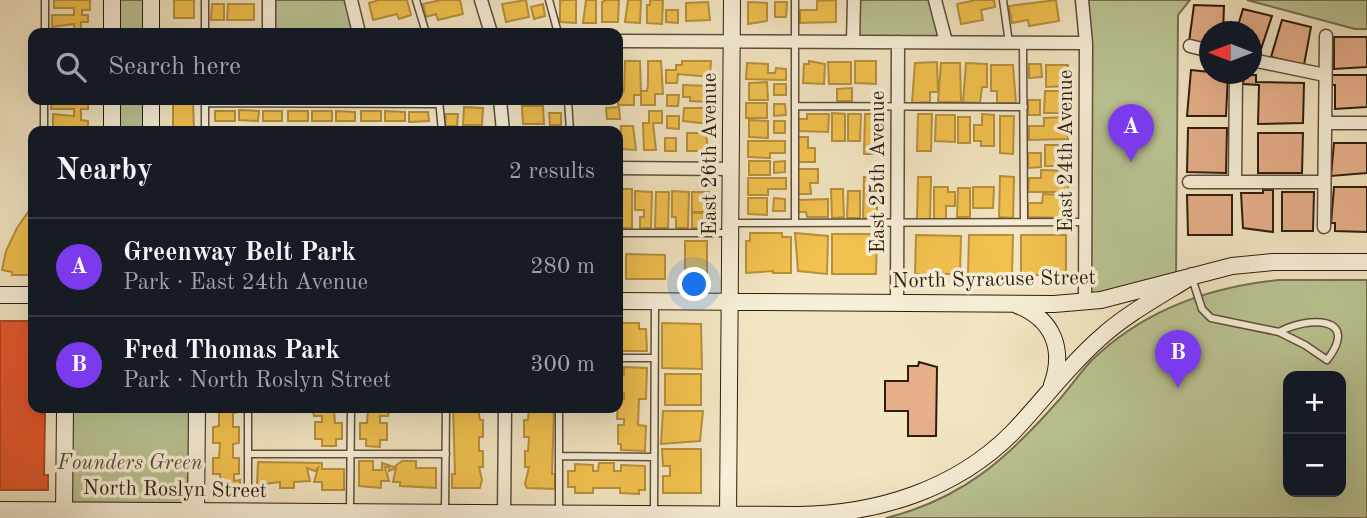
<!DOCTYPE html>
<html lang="en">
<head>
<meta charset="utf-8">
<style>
  body { margin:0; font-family:"Old Standard TT",serif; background:#20242c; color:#f1f3f6 }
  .controls { position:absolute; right:21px; bottom:21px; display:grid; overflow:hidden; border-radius:14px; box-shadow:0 7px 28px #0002 }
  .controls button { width:63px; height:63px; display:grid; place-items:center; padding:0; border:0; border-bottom:2px solid #363941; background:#171b24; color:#f1f3f6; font:35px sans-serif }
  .compass { position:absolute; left:1199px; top:21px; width:63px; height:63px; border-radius:50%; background:#171b24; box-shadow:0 7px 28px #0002; rotate:270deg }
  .you { position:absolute; left:695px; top:285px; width:24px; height:24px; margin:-18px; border:5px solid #fff; border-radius:50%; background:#1a73e8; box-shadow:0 0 0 10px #1a73e833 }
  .badge { display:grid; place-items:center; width:46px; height:46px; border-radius:50%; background:#7c3aed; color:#fff; font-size:23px; font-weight:700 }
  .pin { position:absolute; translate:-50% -58px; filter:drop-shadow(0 2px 4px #0008) }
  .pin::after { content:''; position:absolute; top:37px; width:24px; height:21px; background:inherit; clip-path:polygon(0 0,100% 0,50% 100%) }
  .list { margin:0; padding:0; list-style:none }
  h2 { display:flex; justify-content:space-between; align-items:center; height:91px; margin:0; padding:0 28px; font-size:30px }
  h2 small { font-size:23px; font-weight:400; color:#9ea1a6 }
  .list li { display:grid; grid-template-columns:46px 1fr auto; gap:21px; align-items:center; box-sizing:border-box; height:98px; padding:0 28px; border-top:2px solid #363941 }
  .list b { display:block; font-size:26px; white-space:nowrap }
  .list p { margin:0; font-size:23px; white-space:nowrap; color:#9ea1a6 }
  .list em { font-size:23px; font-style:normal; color:#9ea1a6 }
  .icon { flex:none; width:38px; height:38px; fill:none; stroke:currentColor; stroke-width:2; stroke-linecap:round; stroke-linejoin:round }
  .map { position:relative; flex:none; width:1367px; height:518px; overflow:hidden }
  .search { position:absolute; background:#171b24; box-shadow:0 7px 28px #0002; left:28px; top:28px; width:595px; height:77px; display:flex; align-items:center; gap:18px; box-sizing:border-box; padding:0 24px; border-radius:14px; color:#9ea1a6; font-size:26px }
  .panel { position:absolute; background:#171b24; box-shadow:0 7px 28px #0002; left:28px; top:126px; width:595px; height:287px; border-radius:14px }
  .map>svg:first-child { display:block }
  .green { fill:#bbc493; stroke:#747050; stroke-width:2; fill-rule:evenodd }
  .homes { fill:#f2c14e; stroke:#b7903b; stroke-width:2 }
  .shops { fill:#e4572e; stroke:#ad4524; stroke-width:2 }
  .building { fill:#e6af89; stroke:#2e1c0e; stroke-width:2 }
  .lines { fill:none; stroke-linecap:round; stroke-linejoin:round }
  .lane-casing { stroke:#5f4e3b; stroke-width:9 }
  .street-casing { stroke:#5f4e3b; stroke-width:15 }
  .secondary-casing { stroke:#2e1c0e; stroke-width:18 }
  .lane { stroke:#f7efd8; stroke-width:6 }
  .street { stroke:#f7efd8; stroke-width:12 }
  .secondary { stroke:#f7efd8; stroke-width:16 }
  .labels { text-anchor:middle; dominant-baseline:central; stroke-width:7; stroke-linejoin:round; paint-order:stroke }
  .street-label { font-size:21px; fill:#2e1c0e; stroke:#f7efd8 }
  .park-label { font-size:21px; font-style:italic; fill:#584e36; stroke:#f7efd8 }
</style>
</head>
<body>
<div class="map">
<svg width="1367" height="518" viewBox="0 0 1367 518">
  <rect width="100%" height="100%" fill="#f3e6c3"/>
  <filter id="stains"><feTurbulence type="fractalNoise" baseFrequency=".00286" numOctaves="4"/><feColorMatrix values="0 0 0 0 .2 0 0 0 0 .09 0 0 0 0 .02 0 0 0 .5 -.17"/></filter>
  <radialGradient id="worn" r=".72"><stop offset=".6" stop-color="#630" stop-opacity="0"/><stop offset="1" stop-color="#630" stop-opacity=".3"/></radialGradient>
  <path class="green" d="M112,0H151V33H112Z
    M269,0H351L359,33H269Z
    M854,0H935L946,42H853Z
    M1082,0H1190L1178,15L1176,281L1085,302Z
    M1247,0H1367V29H1355Z
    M112,100H151V131H112Z
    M1279,280H1367V518H886C962,499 1007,459 1058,401C1070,388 1080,372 1092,360C1144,310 1208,287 1279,280ZM1288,376H1341V492H1288Z
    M65,408H197L196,518L64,510Z"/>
  <path class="homes" d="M54,0H90V10H82V15H88V22H81V30H74V24L52,27V15H74V8H54Z
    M174,0H194V18H174Z
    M379,0H407L411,15L399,19L397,14L373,20L369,3Z
    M441,0H460L463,14L438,20L436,14L426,17L423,4Z
    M526,0L529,17L506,22L502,4Z
    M563,0H576V23L560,22V1Z
    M586,0H596V23H583Z
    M606,0H619L618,22H602V2Z
    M628,0H641L640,23L625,22Z
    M650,0H663L662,24L647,23V5H650Z
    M836,0V22L800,23V10H817V1Z
    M976,0H994L995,7L981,10L983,20L961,24L957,4Z
    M1056,0L1059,21L1029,26L1028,20L1012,23L1009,6Z
    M708,2L710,20L686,21V3Z
    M748,2L767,3V21L748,24Z
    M775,2H787L786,17H775Z
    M212,4H224V20H211Z
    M228,4H254V20H227Z
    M543,4L545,16L534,19L531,7Z
    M666,10H678V23L666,22Z
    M625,61H640L641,95H634V105H618V91H624Z
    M648,61H661L663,94H655V105H641V91H647L648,85Z
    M682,61H711L710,77L678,74L677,83H666V70H676V65H682Z
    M809,61L825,64L824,84L803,83L804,64H809Z
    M855,61H876V84L855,83Z
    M828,62H851V84H829Z
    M937,62L938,92H930V102L912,103L915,63Z
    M747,63L768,64V73H775L776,68L786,69V80L746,79Z
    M941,63H960L961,102H938Z
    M966,63L987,64V87H982L980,103L963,102Z
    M1029,64H1041L1042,77L1029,78Z
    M991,65H1013L1016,103H997V91H991Z
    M1046,65H1068V86L1046,87Z
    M767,82L768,100H749V83Z
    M774,84H786V95H774Z
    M683,85L710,86L709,102L690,101V97H683Z
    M852,88V101H837V89Z
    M1045,91H1066L1065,113H1044Z
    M667,95H679L678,106H667Z
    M52,100L88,102V109H81V120L88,121V131H53V114L74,116V109H51Z
    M173,100H193L194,131H173Z
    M1028,100H1040V115H1028Z
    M746,103H767V118H746Z
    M774,104H785L786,115L774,116Z
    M522,106H543L544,124H523Z
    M464,107L483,108L482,125H463Z
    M619,107L620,119H607L606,108Z
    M684,108H710L709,124L683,121Z
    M239,110L259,111L258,121L239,120Z
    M215,111H235V121H215Z
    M263,111H282V121H263Z
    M288,111H308V121H288Z
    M312,111H332V121H312Z
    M336,111L355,112V121H336Z
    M361,111H381V121H361Z
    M385,111L405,112V121H385Z
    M649,111H662V123H653L656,150H644L643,123H649Z
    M409,112H428L429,121L409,122Z
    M549,113H561V125H550Z
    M832,113L845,114V141H832Z
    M446,114H458L457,126H445Z
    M807,114H829L828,132L798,131V119H807Z
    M848,114H861L860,141H848Z
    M865,114H878L877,154H864Z
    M918,114H932L931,151H917Z
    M982,114L994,115V146H981V141H974V125H982Z
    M936,115H955V142L935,141Z
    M667,116H679V129L667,128Z
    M1000,116H1014L1013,154L1000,153Z
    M958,117H970V143H958Z
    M1067,117L1068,139L1029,140V126H1044V118Z
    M749,120L768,121V138L749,137Z
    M774,121H785V133H774Z
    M621,126H633L636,150L620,149Z
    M241,127H254V130L281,131H213L240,130Z
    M339,127L356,131H288L339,130Z
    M687,133H706L708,151H687Z
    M797,137H808V148H815V162H798Z
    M665,138H676V151H665Z
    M748,141H785V153H770V158L748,157Z
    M1045,145H1067V166H1045Z
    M1028,153H1041V167L1028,168Z
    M749,161H770V175H749Z
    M785,161V172L774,173V162Z
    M798,169H818V183H810L811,194H798Z
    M1041,170L1069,171L1068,192H1028L1029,178H1041Z
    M1000,176L1014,177L1013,218L999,217Z
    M864,177H877V219L863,218Z
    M918,177H931L930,219H917Z
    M748,178H786V189H768V195H748Z
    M934,187H948V192H955V206H946V220H934Z
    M973,187H994L993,208H973Z
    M958,188H970V217H957Z
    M619,189H632V228H618Z
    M831,189H843L844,217L832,218Z
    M635,191L652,192L651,228H640V217H644V210H635Z
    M672,191L689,192L688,228H676V217H672Z
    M848,191H860V218H847Z
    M656,192H669L668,228H655Z
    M692,192H709V212H692Z
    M1043,194L1065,195V218L1028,217V203H1042Z
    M748,198H767V215L748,214Z
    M774,198L785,199V211H773Z
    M828,199V217H807L806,212H798V200Z
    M33,205V275H12V272L2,270L6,251L17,228Z
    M692,213H703V228H692Z
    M750,233H782V237H791V273H773V271L746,273V241H750Z
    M795,233L828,236L827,274L798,271Z
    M832,234H877L876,274H832Z
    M916,235L961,236L960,274H915Z
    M969,235H1013L1012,275H968Z
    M1021,235H1066V275H1021Z
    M685,241H707V278H691V270H685Z
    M626,254L665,255V279H626Z
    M621,323H639V329H646L647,351H618V328H621Z
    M662,323L701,324L702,369L662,368Z
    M624,367L647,368L646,399H639L638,425L646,426L645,451L621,450V444H618V425H624V419H617L618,399H624V393H618V374L624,375Z
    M665,374H701V405H665Z
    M213,408H240V412L233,413V427H239V443L233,444V458H239V474H234V481L240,480V489L221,488L220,474H213V458H219L220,443H213V427L219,426V412H213Z
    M312,408H334L335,423H342V439H336V446H322V439H315V422H322V416H314Z
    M368,408H390L388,416H380V423H387V440H380V447L366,446V439H360V423H367Z
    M453,408H483H478L480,420H483V437H479V451H483V467H479L482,480L480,488H452V474H455Z
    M525,408H554L552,474H555V489L527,488L525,484L529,467H525V451H528L529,437H524V420H528L529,408Z
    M663,411H703L700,441L661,444Z
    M662,449H701V493H663V476H670V466H663Z
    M359,461H373V470H382V463L394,467L402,461H416V468H436V488L400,486V482H393L396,468L389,471V467H385L389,481H381V488L359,486Z
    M258,462L322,463V469H344V490H322V482H314L318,468L315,471L307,468L310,481L294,482V488H280V482L257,485Z
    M599,463H614V471H621V465L645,466V490H639V494L620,493V488H593V493H575V487H568V471H575V464L593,465V471H598Z"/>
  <path class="shops" d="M0,321H33V408H41V414H45L44,475H48V490H0Z"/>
  <path class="building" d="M1194,5L1224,6L1223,32H1210V43L1189,42Z
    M1243,9L1272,16L1260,52L1252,50V32H1236Z
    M1282,20L1311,27L1304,65L1271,57Z
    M1334,37H1367V67L1334,69Z
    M1191,70L1228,74L1226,116H1187Z
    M1244,75H1256V82L1304,83L1303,123L1258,124L1259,85L1243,84Z
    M1331,75H1367V107L1335,109V85H1331Z
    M1188,128H1227L1226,173L1187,172Z
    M1258,133H1303L1302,173H1258Z
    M1334,143H1367V173L1331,176Z
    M1334,187H1367V232L1335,231V223H1331Z
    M1263,190H1273V232L1243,228L1241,193H1263Z
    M1282,192H1314L1313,231H1282Z
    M1187,195H1232V235H1188Z
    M919,362L937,367L936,436H908V411H885V381H908V366H918Z"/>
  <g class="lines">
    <g class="lane-casing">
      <path id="lane" d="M416,0L426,33
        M549,0L558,33
        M1003,0L1009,43
        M45,33V0
        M205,33V0
        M1023,43L1024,222
        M439,100L442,131
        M568,100L570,131
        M205,102V131
        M205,103L440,104
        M795,106L1024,107
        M44,131V100
        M732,223L1085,222
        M795,223V0
        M618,233H728
        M1192,278L1202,309L1211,318L1279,332L1305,345L1327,360C1361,316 1308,316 1279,332
        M618,358H654
        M248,454H446
        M559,456L654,457
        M248,487V408
        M350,511L351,408
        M445,512L446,408
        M559,512V408
        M654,513L655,303"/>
    </g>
    <g class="street-casing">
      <path id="street" d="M351,0L359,33
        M481,0L491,33
        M935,0L946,42
        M1082,0L1086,43L1085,302
        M269,33V0
        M618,41L1086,43
        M853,42L854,0
        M1190,46L1210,51
        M1252,60L1325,75
        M500,100L503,131
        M1325,123H1367
        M618,168L731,169
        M1189,182H1324
        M1235,182L1236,74
        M1324,227L1326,36
        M897,303L898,42
        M504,518L505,408"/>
    </g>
    <g class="secondary-casing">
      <path id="secondary" d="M112,33V0
        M151,33V0
        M151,100V131
        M112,131V100
        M0,295H33
        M618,301L1054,304L1101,300L1232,266L1273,262H1367
        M1017,305C1053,319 1065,349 1052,385
        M0,510L798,515C877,514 955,490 1012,433C1042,402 1067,367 1099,339C1126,314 1160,296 1192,276
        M64,518L65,408
        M196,518L197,408
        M728,518L732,0"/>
    </g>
    <use href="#lane" class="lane"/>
    <use href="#street" class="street"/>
    <use href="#secondary" class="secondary"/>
  </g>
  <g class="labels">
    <g class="street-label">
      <text transform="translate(1066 151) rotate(-90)">East 24th Avenue</text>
      <text transform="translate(710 154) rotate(-90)">East 26th Avenue</text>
      <text transform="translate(878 172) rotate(-90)">East 25th Avenue</text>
      <text transform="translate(994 280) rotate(-1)">North Syracuse Street</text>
      <text transform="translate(175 490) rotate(1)">North Roslyn Street</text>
    </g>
    <g class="park-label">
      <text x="130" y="463">Founders Green</text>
    </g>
  </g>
  <rect width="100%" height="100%" filter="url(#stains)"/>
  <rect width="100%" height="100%" fill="url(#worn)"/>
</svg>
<div class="controls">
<button>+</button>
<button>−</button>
</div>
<svg class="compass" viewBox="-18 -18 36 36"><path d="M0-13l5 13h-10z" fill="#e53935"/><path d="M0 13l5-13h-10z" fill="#9ea1a6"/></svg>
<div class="you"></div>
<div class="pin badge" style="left:1131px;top:162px">A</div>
<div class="pin badge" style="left:1178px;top:388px">B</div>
<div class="search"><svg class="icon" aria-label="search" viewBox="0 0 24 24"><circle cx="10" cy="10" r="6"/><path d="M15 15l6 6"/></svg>Search here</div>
<section class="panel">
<h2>Nearby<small>2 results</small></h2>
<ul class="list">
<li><span class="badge">A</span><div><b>Greenway Belt Park</b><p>Park · East 24th Avenue</p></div><em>280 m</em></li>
<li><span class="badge">B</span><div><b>Fred Thomas Park</b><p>Park · North Roslyn Street</p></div><em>300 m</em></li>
</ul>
</section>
</div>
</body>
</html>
